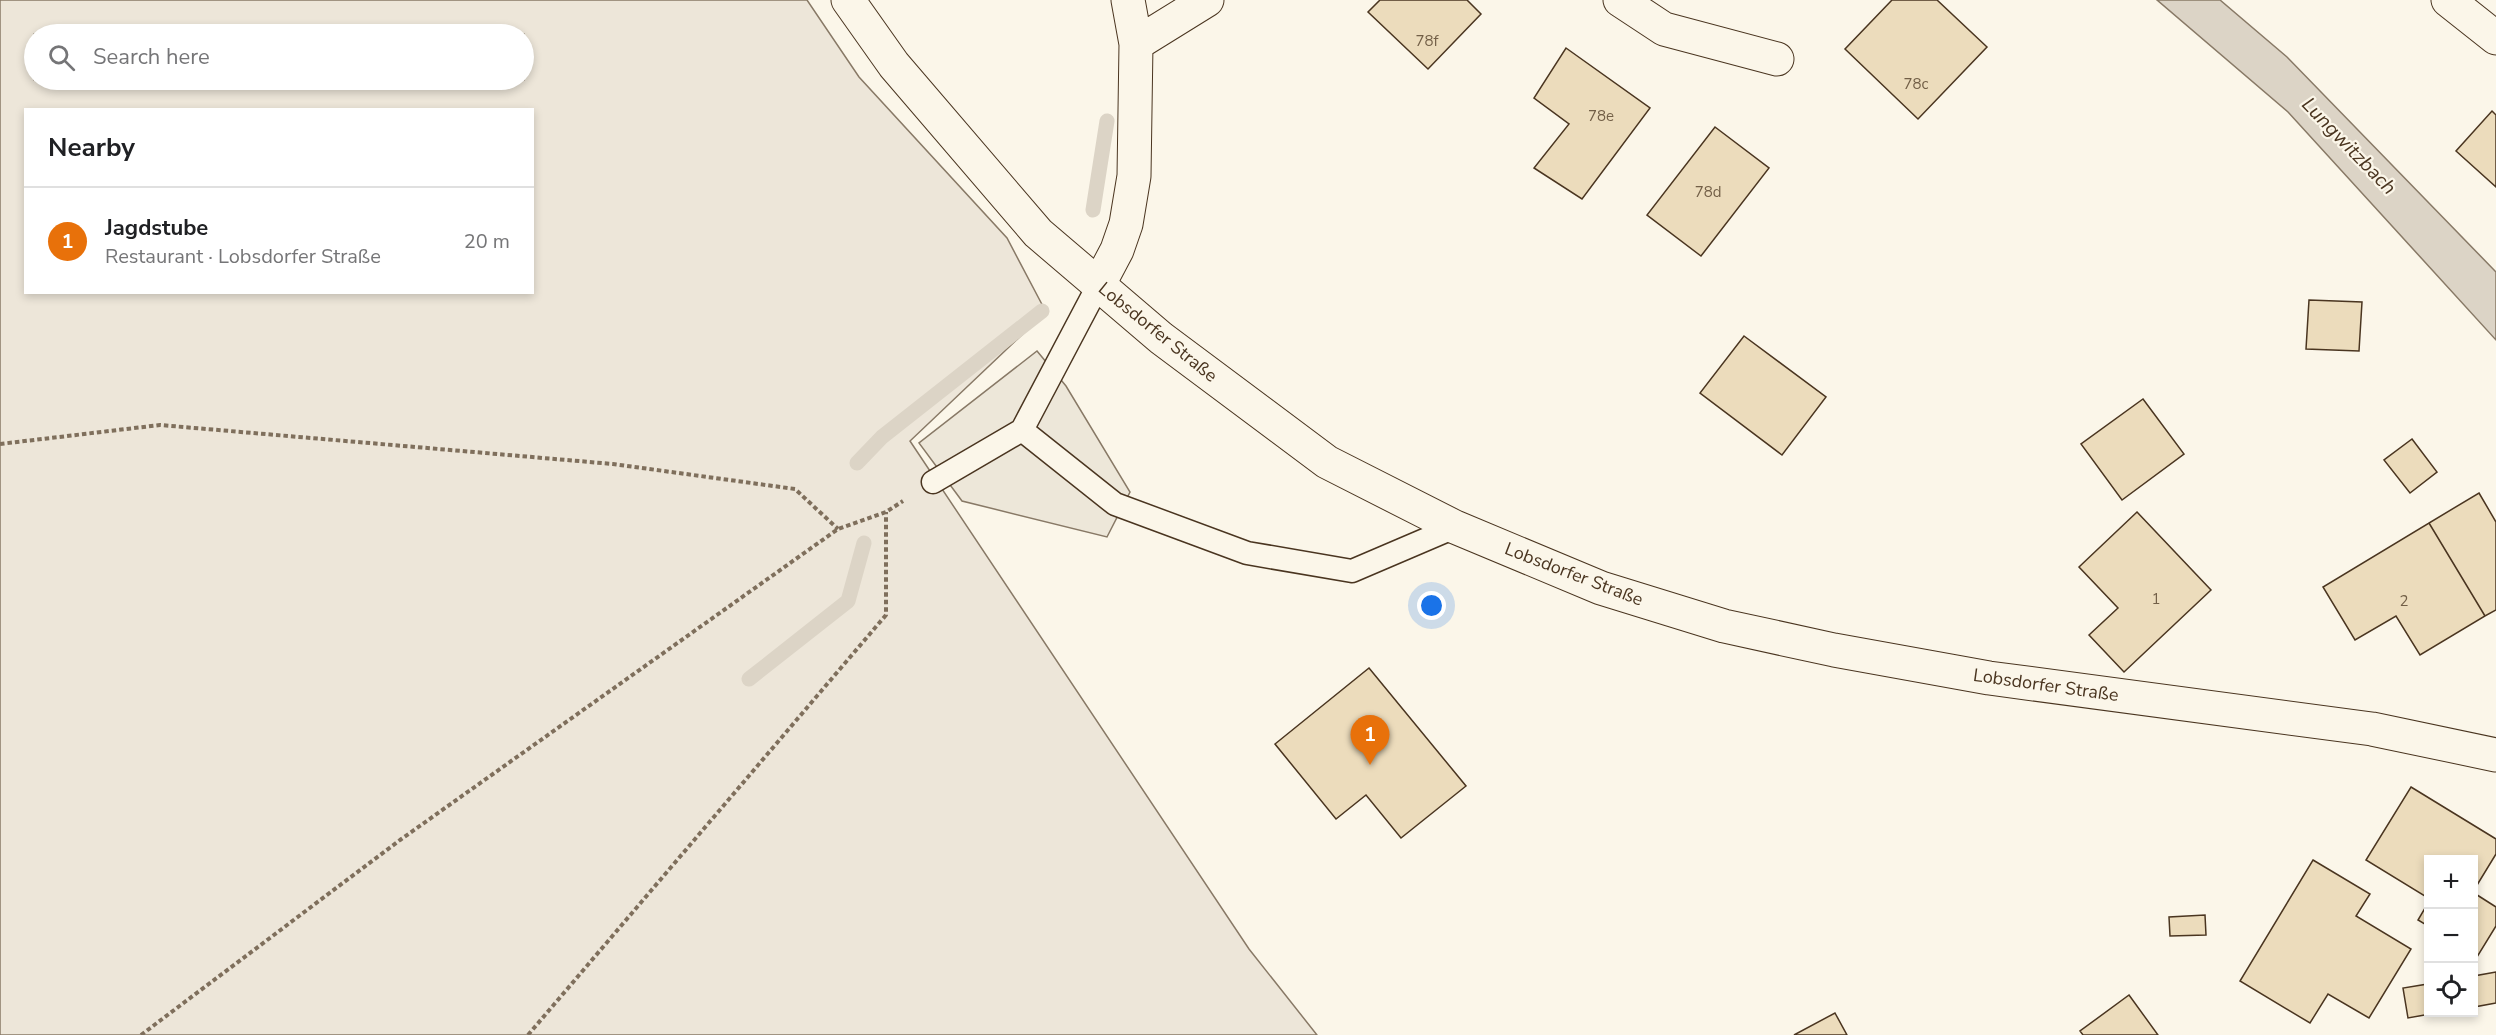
<!DOCTYPE html>
<html lang="en">
<head>
<meta charset="utf-8">
<style>
  body { margin:0; font-family:"Nunito Sans",sans-serif; background:#f2f2f2; color:#202124 }
  .controls { position:absolute; right:18px; bottom:18px; display:grid; overflow:hidden; border-radius:0px; box-shadow:0 3px 9px #0003 }
  .controls button { width:54px; height:54px; display:grid; place-items:center; padding:0; border:0; border-bottom:2px solid #e0e0e0; background:#fff; color:#202124; font:30px sans-serif }
  .you { position:absolute; left:1432px; top:606px; width:21px; height:21px; margin:-15px; border:4px solid #fff; border-radius:50%; background:#1a73e8; box-shadow:0 0 0 9px #1a73e833 }
  .badge { display:grid; place-items:center; width:39px; height:39px; border-radius:50%; background:#1a73e8; color:#fff; font-size:20px; font-weight:700 }
  .pin { position:absolute; translate:-50% -50px; filter:drop-shadow(0 2px 3px #0008) }
  .pin::after { content:''; position:absolute; top:32px; width:21px; height:18px; background:inherit; clip-path:polygon(0 0,100% 0,50% 100%) }
  .list { margin:0; padding:0; list-style:none }
  h2 { display:flex; justify-content:space-between; align-items:center; height:78px; margin:0; padding:0 24px; font-size:26px }
  h2 small { font-size:20px; font-weight:400; color:#757577 }
  .list li { display:grid; grid-template-columns:39px 1fr auto; gap:18px; align-items:center; box-sizing:border-box; height:108px; padding:0 24px; border-top:2px solid #e0e0e0 }
  .list b { display:block; font-size:22px; white-space:nowrap }
  .list p { margin:0; font-size:20px; white-space:nowrap; color:#757577 }
  .list em { font-size:20px; font-style:normal; color:#757577 }
  .icon { flex:none; width:33px; height:33px; fill:none; stroke:currentColor; stroke-width:2; stroke-linecap:round; stroke-linejoin:round }
  .map { position:relative; flex:none; width:2496px; height:1035px; overflow:hidden }
  .search { position:absolute; background:#fff; box-shadow:0 3px 9px #0003; left:24px; top:24px; width:510px; height:66px; display:flex; align-items:center; gap:15px; box-sizing:border-box; padding:0 21px; border-radius:33px; color:#757577; font-size:22px }
  .panel { position:absolute; background:#fff; box-shadow:0 3px 9px #0003; left:24px; top:108px; width:510px; height:186px; border-radius:0px }
  .map>svg:first-child { display:block }
  .green { fill:#ede6d9; stroke:#887966; stroke-width:1.5; fill-rule:evenodd }
  .parking { fill:#ede7d9; stroke:#887966; stroke-width:1.5 }
  .water { fill:#dcd4c6; stroke:#887966; stroke-width:1.5 }
  .lines { fill:none; stroke-linecap:round; stroke-linejoin:round }
  .stream { stroke:#dcd4c6; stroke-width:15 }
  .building { fill:#ecdcbc; stroke:#4a3520; stroke-width:1.5 }
  .service-casing { stroke:#4a3520; stroke-width:25 }
  .minor-casing { stroke:#4a3520; stroke-width:35 }
  .secondary-casing { stroke:#4a3520; stroke-width:35 }
  .path { stroke:#7f6f5c; stroke-width:4; stroke-dasharray:4.5 3; stroke-linecap:butt }
  .service { stroke:#fbf6e9; stroke-width:22 }
  .minor { stroke:#fbf6e9; stroke-width:33 }
  .secondary { stroke:#fbf6e9; stroke-width:33 }
  .labels { text-anchor:middle; dominant-baseline:central; stroke-width:4.5; stroke-linejoin:round; paint-order:stroke }
  .number-label { font-size:15px; fill:#725f47 }
  .street-label { font-size:18px; fill:#4a3520; stroke:#fbf6e9 }
  .water-label { font-size:20px; font-style:italic; fill:#4a3520; stroke:#fbf6e9 }
</style>
</head>
<body>
<div class="map">
<svg width="2496" height="1035" viewBox="0 0 2496 1035">
  <rect width="100%" height="100%" fill="#fbf6e9"/>
  <path class="green" d="M0,0H807L859,77L1007,238L1046,312L910,441L1249,949L1317,1035H0ZM34,34H524V80H34ZM26,110H532V292H26Z"/>
  <path class="parking" d="M1037,351L1066,386L1130,492L1107,537L962,501L919,443Z"/>
  <path class="water" d="M2157,0H2220L2287,57L2496,272V340L2288,112Z"/>
  <g class="lines">
    <path class="stream" d="M1093,210L1107,121
      M857,463L882,437L1042,311
      M749,679L848,601L864,543"/>
  </g>
  <path class="building" d="M1380,0H1467L1481,14L1428,69L1368,12Z
    M1892,0H1937L1987,47L1918,119L1845,49Z
    M1566,48L1650,108L1582,199L1534,168L1569,124L1534,98Z
    M2492,111L2496,115V187L2456,151Z
    M1715,127L1769,168L1701,256L1647,215Z
    M2309,300L2362,302L2359,351L2306,349Z
    M1744,336L1826,397L1782,455L1700,393Z
    M2143,399L2184,454L2122,500L2081,444Z
    M2412,439L2437,472L2410,493L2384,460Z
    M2479,493L2496,522V610L2485,616L2429,523Z
    M2137,512L2211,590L2124,672L2089,635L2118,608L2079,567Z
    M2429,523L2485,616L2420,655L2396,616L2355,640L2323,587Z
    M1369,668L1466,786L1401,838L1366,795L1336,819L1275,744Z
    M2411,787L2496,839V854L2474,890V860H2428V898L2366,860Z
    M2313,860L2370,894L2356,916L2411,949L2369,1018L2328,994L2310,1023L2240,981Z
    M2474,893L2496,907V926L2477,957L2474,955Z
    M2428,903V926L2418,920Z
    M2205,915L2206,935L2170,936L2169,917Z
    M2496,972V1003L2474,1007V976Z
    M2428,984V1012H2441L2408,1018L2403,988Z
    M2129,995L2158,1035H2083L2080,1031Z
    M1835,1013L1847,1035H1794Z"/>
  <g class="lines">
    <g class="service-casing">
      <path id="service" d="M1022,430L1099,284
        M933,482L1022,430L1115,504L1247,553L1352,571L1455,527"/>
    </g>
    <g class="minor-casing">
      <path id="minor" d="M1620,0L1664,29L1777,59
        M2448,0L2496,38
        M1136,44L1207,0
        M1099,284L1117,250L1126,224L1134,176L1136,44L1128,0"/>
    </g>
    <g class="secondary-casing">
      <path id="secondary" d="M848,0L894,65L1038,233L1161,338L1327,462L1455,527L1601,588L1724,626L1834,650L1989,678L2372,729L2496,755"/>
    </g>
    <path class="path" d="M0,444L160,425L613,464L795,489L838,529
      M141,1035L400,840L838,529L886,512L903,501
      M528,1035L886,615V512"/>
    <use href="#service" class="service"/>
    <use href="#minor" class="minor"/>
    <use href="#secondary" class="secondary"/>
  </g>
  <g class="labels">
    <g class="number-label">
      <text x="1427" y="41">78f</text>
      <text x="1916" y="84">78c</text>
      <text x="1601" y="116">78e</text>
      <text x="1708" y="192">78d</text>
      <text x="2156" y="599">1</text>
      <text x="2404" y="601">2</text>
    </g>
    <g class="street-label">
      <text transform="translate(1158 332) rotate(39)">Lobsdorfer Straße</text>
      <text transform="translate(1574 574) rotate(21)">Lobsdorfer Straße</text>
      <text transform="translate(2046 685) rotate(8)">Lobsdorfer Straße</text>
    </g>
    <g class="water-label">
      <text transform="translate(2349 146) rotate(46)">Lungwitzbach</text>
    </g>
  </g>
</svg>
<div class="controls">
<button>+</button>
<button>−</button>
<button><svg class="icon" aria-label="locate" viewBox="0 0 24 24"><circle cx="12" cy="12" r="6"/><path d="M12 2v4M12 18v4M2 12h4M18 12h4"/></svg></button>
</div>
<div class="you"></div>
<div class="pin badge" style="left:1370px;top:765px;background:#e8710a">1</div>
<div class="search"><svg class="icon" aria-label="search" viewBox="0 0 24 24"><circle cx="10" cy="10" r="6"/><path d="M15 15l6 6"/></svg>Search here</div>
<section class="panel">
<h2>Nearby<small></small></h2>
<ul class="list">
<li><span class="badge" style="background:#e8710a">1</span><div><b>Jagdstube</b><p>Restaurant · Lobsdorfer Straße</p></div><em>20 m</em></li>
</ul>
</section>
</div>
</body>
</html>
